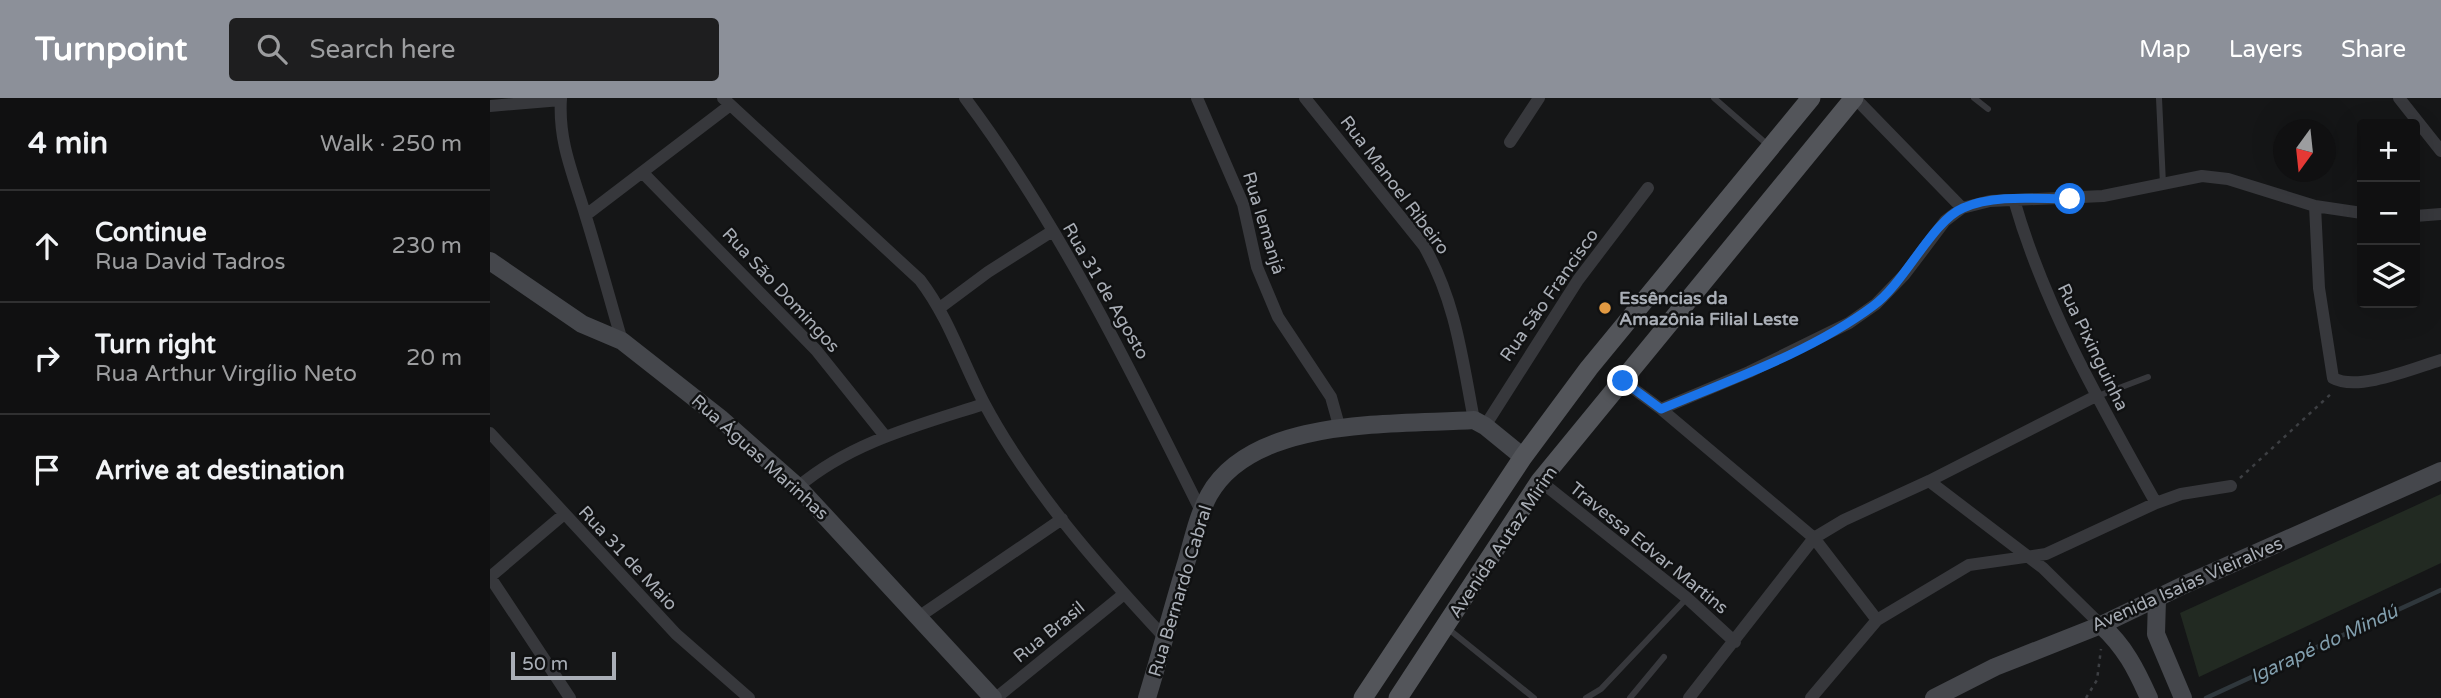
<!DOCTYPE html>
<html lang="en">
<head>
<meta charset="utf-8">
<style>
  body { margin:0; font-family:"Varela Round",sans-serif; background:#1e1e1f; color:#f1f3f6 }
  .controls { position:absolute; right:21px; top:21px; display:grid; overflow:hidden; border-radius:7px; box-shadow:0 7px 28px #0002 }
  .controls button { width:63px; height:63px; display:grid; place-items:center; padding:0; border:0; border-bottom:2px solid #303031; background:#101011; color:#f1f3f6; font:35px sans-serif }
  .compass { position:absolute; left:1783px; top:21px; width:63px; height:63px; border-radius:50%; background:#101011; box-shadow:0 7px 28px #0002; rotate:195deg }
  .scale { position:absolute; left:21px; bottom:18px; width:105px; box-sizing:border-box; padding-left:7px; border:4px solid #a9aeb6; border-top:0; font-size:19px; line-height:24px; white-space:nowrap; color:#a9aeb6; -webkit-text-stroke:5px #101112; paint-order:stroke }
  .stop { position:absolute; width:21px; height:21px; margin:-16px; border:5px solid #1a73e8; border-radius:50%; background:#fff }
  .stop.end { background:#1a73e8; border-color:#fff; box-shadow:0 2px 7px #0008 }
  .list { margin:0; padding:0; list-style:none }
  h2 { display:flex; justify-content:space-between; align-items:center; height:91px; margin:0; padding:0 28px; font-size:30px }
  h2 small { font-size:23px; font-weight:400; color:#9c9d9f }
  .list li { display:grid; grid-template-columns:46px 1fr auto; gap:21px; align-items:center; box-sizing:border-box; height:112px; padding:0 28px; border-top:2px solid #303031 }
  .list b { display:block; font-size:26px; white-space:nowrap }
  .list p { margin:0; font-size:23px; white-space:nowrap; color:#9c9d9f }
  .list em { font-size:23px; font-style:normal; color:#9c9d9f }
  .icon { flex:none; width:38px; height:38px; fill:none; stroke:currentColor; stroke-width:2; stroke-linecap:round; stroke-linejoin:round }
  .map { position:relative; flex:none; width:1951px; height:600px; overflow:hidden }
  header { display:flex; align-items:center; gap:42px; box-sizing:border-box; height:98px; padding:0 35px; background:#8c9099; color:#fff }
  header strong { font-size:33px }
  nav { display:flex; gap:38px; margin-inline-start:auto; font-size:24px }
  .search { width:490px; height:63px; background:#1e1e1f; display:flex; align-items:center; gap:18px; box-sizing:border-box; padding:0 24px; border-radius:7px; color:#9c9d9f; font-size:26px }
  main { display:flex }
  aside { flex:1; background:#101011 }
  .map>svg:first-child { display:block }
  .green { fill:#222a22 }
  .lines { fill:none; stroke-linecap:round; stroke-linejoin:round }
  .stream { stroke:#2f373c; stroke-width:4.5 }
  .path { stroke:#3d3f43; stroke-width:2.5; stroke-dasharray:3.5 5; stroke-linecap:butt }
  .lane { stroke:#37383c; stroke-width:6 }
  .street { stroke:#37383c; stroke-width:12 }
  .secondary { stroke:#45474c; stroke-width:18 }
  .primary { stroke:#53555a; stroke-width:19 }
  .route { stroke:#1a73e8; stroke-width:9 }
  .poi-dot { fill:#e29a42; stroke:#101112; stroke-width:2.5 }
  .labels { text-anchor:middle; dominant-baseline:central; stroke-width:5; stroke-linejoin:round; paint-order:stroke }
  .street-label { font-size:18px; fill:#a9aeb6; stroke:#101112 }
  .poi-label { font-size:18px; font-weight:bold; fill:#a9aeb6; stroke:#101112; text-anchor:start }
  .water-label { font-size:19px; font-style:italic; fill:#829fae; stroke:#101112 }
</style>
</head>
<body>
<header>
<strong>Turnpoint</strong>
<div class="search"><svg class="icon" aria-label="search" viewBox="0 0 24 24"><circle cx="10" cy="10" r="6"/><path d="M15 15l6 6"/></svg>Search here</div>
<nav><a>Map</a><a>Layers</a><a>Share</a></nav>
</header>
<main>
<aside>
<h2>4 min<small>Walk · 250 m</small></h2>
<ul class="list">
<li><svg class="icon" aria-label="ahead" viewBox="0 0 24 24"><path d="M12 20V5M6 11l6-6 6 6"/></svg><div><b>Continue</b><p>Rua David Tadros</p></div><em>230 m</em></li>
<li><svg class="icon" aria-label="right" viewBox="0 0 24 24"><path d="M7 20v-9h11M14 6l5 5-5 5"/></svg><div><b>Turn right</b><p>Rua Arthur Virgílio Neto</p></div><em>20 m</em></li>
<li><svg class="icon" aria-label="arrive" viewBox="0 0 24 24"><path d="M6 21V4h12l-3 4 3 4H6"/></svg><div><b>Arrive at destination</b></div></li>
</ul>
</aside>
<div class="map">
<svg width="1951" height="600" viewBox="0 0 1951 600">
  <rect width="100%" height="100%" fill="#151617"/>
  <path class="green" d="M1951,396V465L1709,579L1690,515Z"/>
  <g class="lines">
    <path class="stream" d="M1716,600L1951,492"/>
    <path class="path" d="M1750,380L1843,294
      M1596,600L1607,582L1611,551"/>
    <path class="lane" d="M1224,0L1279,48
      M1484,0L1498,11
      M1669,0L1673,86
      M1608,298L1658,279
      M956,529L1044,600
      M1096,600L1111,591L1197,500
      M1140,600L1174,559"/>
    <path class="street" d="M71,0C68,45 84,78 96,119C109,161 120,202 132,243
      M233,0L430,182C459,220 472,263 494,305C540,391 608,468 674,539
      M475,0C570,127 640,271 711,413
      M707,0L753,106L767,169L788,219L841,299L850,331
      M815,0L934,148C966,204 972,260 984,322
      M1365,0L1472,110
      M1909,0L1951,53
      M0,8L71,2
      M1020,44L1049,0
      M153,75L326,252L395,338
      M1524,102C1555,210 1611,307 1666,405
      M1825,108L1829,190L1843,280C1868,294 1924,270 1951,262
      M96,117L239,8
      M1925,118L1951,116
      M451,209L498,174L561,134
      M1133,283L1171,311L1324,440L1387,522
      M1171,311L1259,274L1359,225L1386,206L1415,176L1455,123L1472,110L1500,103L1613,98L1712,78L1738,81L1825,108L1872,115
      M995,328L1088,182L1158,90
      M0,335L186,536L259,600
      M1050,383L1197,500L1245,544
      M1439,383L1553,470L1611,527
      M308,389C361,344 429,327 494,306
      M0,479L80,600
      M0,479L73,417
      M427,520L572,421
      M506,600L634,496
      M1199,600L1324,440L1354,422L1439,383L1606,298
      M1321,600L1387,522L1479,467L1556,456L1666,405L1691,396L1741,388"/>
    <path class="secondary" d="M0,163L92,226L132,243L230,320L308,389L503,600
      M1667,501L1666,536L1693,600
      M1611,527C1635,549 1646,571 1659,600
      M657,600C671,554 683,508 697,462C703,441 708,417 719,397C763,318 905,327 984,322L995,328L1033,359
      M1444,600L1505,569L1611,527L1694,487L1951,373"/>
    <path class="primary" d="M873,600L1033,359L1099,270L1321,0
      M908,600L1050,383L1364,0"/>
  </g>
  <g class="lines">
    <path class="route" d="M1133,283L1171,311C1243,281 1321,254 1383,208C1415,185 1442,123 1473,110C1505,96 1546,101 1580,101"/>
  </g>
  <circle class="poi-dot" cx="1115" cy="210" r="7"/>
  <g class="labels">
    <g class="street-label">
      <text transform="translate(905 87) rotate(53)">Rua Manoel Ribeiro</text>
      <text transform="translate(774 125) rotate(73)">Rua Iemanjá</text>
      <text transform="translate(291 192) rotate(47)">Rua São Domingos</text>
      <text transform="translate(616 193) rotate(60)">Rua 31 de Agosto</text>
      <text transform="translate(1059 197) rotate(-55)">Rua São Francisco</text>
      <text transform="translate(1603 249) rotate(64)">Rua Pixinguinha</text>
      <text transform="translate(270 359) rotate(42)">Rua Águas Marinhas</text>
      <text transform="translate(1013 444) rotate(-56)">Avenida Autaz Mirim</text>
      <text transform="translate(1159 450) rotate(39)">Travessa Edvar Martins</text>
      <text transform="translate(138 460) rotate(47)">Rua 31 de Maio</text>
      <text transform="translate(1697 486) rotate(-24)">Avenida Isaías Vieiralves</text>
      <text transform="translate(690 493) rotate(-73)">Rua Bernardo Cabral</text>
      <text transform="translate(559 534) rotate(-39)">Rua Brasil</text>
    </g>
    <g class="poi-label">
      <text x="1129" y="200">Essências da<tspan x="1129" dy="21">Amazônia Filial Leste</tspan></text>
    </g>
    <g class="water-label">
      <text transform="translate(1834 546) rotate(-25)">Igarapé do Mindú</text>
    </g>
  </g>
</svg>
<div class="controls">
<button>+</button>
<button>−</button>
<button><svg class="icon" aria-label="layers" viewBox="0 0 24 24"><path d="M12 4l9 5-9 5-9-5zM3 14l9 5 9-5"/></svg></button>
</div>
<svg class="compass" viewBox="-18 -18 36 36"><path d="M0-13l5 13h-10z" fill="#e53935"/><path d="M0 13l5-13h-10z" fill="#9c9d9f"/></svg>
<div class="scale">50 m</div>
<div class="stop" style="left:1580px;top:101px"></div>
<div class="stop end" style="left:1133px;top:283px"></div>
</div>
</main>
</body>
</html>
